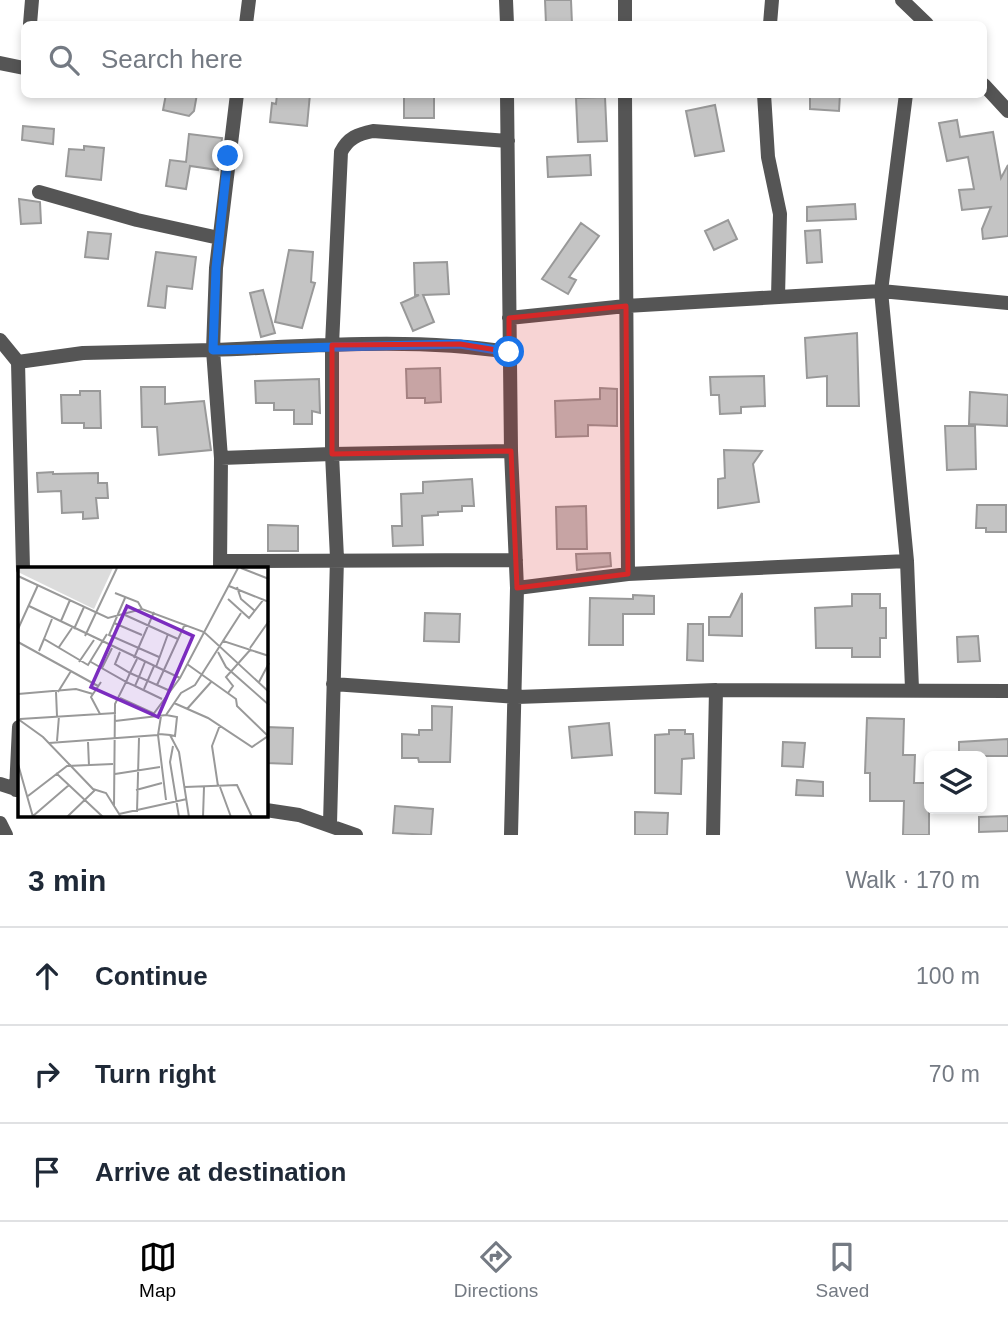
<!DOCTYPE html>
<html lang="en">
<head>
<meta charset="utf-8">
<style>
  body { margin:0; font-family:Helvetica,sans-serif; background:#f2f2f3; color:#1f2937 }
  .controls { position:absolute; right:21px; bottom:21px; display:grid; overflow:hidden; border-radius:10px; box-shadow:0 4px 10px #0003 }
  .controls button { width:63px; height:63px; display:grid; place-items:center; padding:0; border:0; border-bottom:2px solid #e0e1e3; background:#fff; color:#1f2937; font:35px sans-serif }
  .stop { position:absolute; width:21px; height:21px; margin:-16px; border:5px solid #1a73e8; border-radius:50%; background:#fff }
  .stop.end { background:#1a73e8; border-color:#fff; box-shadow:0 2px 7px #0008 }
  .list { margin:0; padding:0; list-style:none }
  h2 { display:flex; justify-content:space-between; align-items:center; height:91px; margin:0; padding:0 28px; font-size:30px }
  h2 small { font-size:23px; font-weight:400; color:#747a83 }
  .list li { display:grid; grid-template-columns:46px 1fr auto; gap:21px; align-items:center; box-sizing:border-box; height:98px; padding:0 28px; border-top:2px solid #e0e1e3 }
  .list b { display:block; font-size:26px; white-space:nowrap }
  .list em { font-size:23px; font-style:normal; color:#747a83 }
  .icon { flex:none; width:38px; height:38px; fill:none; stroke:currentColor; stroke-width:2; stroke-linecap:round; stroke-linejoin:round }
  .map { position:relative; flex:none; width:1008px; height:835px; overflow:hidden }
  .search { position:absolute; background:#fff; box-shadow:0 4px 10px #0003; left:21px; right:21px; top:21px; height:77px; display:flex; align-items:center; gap:18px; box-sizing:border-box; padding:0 24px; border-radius:10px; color:#747a83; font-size:26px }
  .sheet { height:385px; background:#fff }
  nav { display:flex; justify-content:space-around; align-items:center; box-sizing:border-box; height:98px; border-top:2px solid #e0e1e3; background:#fff; font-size:19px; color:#747a83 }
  nav a { display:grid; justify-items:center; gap:4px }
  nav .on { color:#000 }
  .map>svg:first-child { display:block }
  .building { fill:#c4c4c4; stroke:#999; stroke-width:2 }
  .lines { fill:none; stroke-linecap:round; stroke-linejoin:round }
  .minor { stroke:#555; stroke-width:14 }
  .tertiary { stroke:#555; stroke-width:14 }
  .route { stroke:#1a73e8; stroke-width:9 }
  .marked { fill:#d62828; fill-opacity:0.2; stroke:#d62828; stroke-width:5; stroke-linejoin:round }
  .inset-road { fill:none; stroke:#999; stroke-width:2 }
  .view { fill:#7b2cbf; fill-opacity:0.15; stroke:#7b2cbf; stroke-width:3.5 }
  .inset-edge { fill:none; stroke:#000; stroke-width:3.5 }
</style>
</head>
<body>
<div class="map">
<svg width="1008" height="835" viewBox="0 0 1008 835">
  <rect width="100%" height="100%" fill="#fff"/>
  <path class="building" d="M545,0H571L572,24H546Z
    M166,94H197L194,111L189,116L163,110Z
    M277,94H310L307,126L270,122L272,103L276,104Z
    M404,94H434V118H404Z
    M810,94H840L839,111L810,109Z
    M605,97L607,141L578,142L576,98Z
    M715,105L724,151L695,156L686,111Z
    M957,120L960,137L993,132L1001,178L1008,165V236L983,239L982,229L991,207L962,210L959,190L974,189L968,157L947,161L939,123Z
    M23,126L54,129L53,144L22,140Z
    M189,134L222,138L218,170L190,166L186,189L166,186L170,160L186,162Z
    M84,146L104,148L101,180L66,176L69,149L84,150Z
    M590,155L591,175L548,177L547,157Z
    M19,199L40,202L41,223L21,224Z
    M855,204L856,219L807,221V207Z
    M728,220L737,239L714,250L705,231Z
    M581,223L599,236L569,277L576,280L568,294L542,279Z
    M820,230L822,262L807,263L805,231Z
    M88,232L111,234L108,259L85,257Z
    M289,250L313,252L311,282L315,283L302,328L275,322Z
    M156,252L196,257L192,289L167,286L165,308L148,306Z
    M447,262L449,294L423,295L434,322L413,331L401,303L419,295H415L414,263Z
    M263,290L275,333L261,337L250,293Z
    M857,333L859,406H827V376L807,378L805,338Z
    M440,368L441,402L425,403V398H407L406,369Z
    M764,376L765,406L741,407V413L720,414L719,395H711L710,377Z
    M319,379L320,413L312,411V424H294V410H274V403H256L255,381Z
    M141,387H165V404L204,401L211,450L159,455L157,427H142Z
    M600,388L617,389V426L588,425V436L556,437L555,401L600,399Z
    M80,391H100L101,428H84V423H62L61,395H80Z
    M970,392L1008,395L1007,426L969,424Z
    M945,426H975L976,469L947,470Z
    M724,450L762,451L753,464L759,502L718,508V479L725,478Z
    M53,472V474L98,473V483H107L108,498H96L98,518L83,519V512L62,513L61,491L38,492L37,473Z
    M472,479L474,506H462V511L438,512V515L422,516L423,545L393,546L392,526H402L401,494L423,493V482Z
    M977,505H1006V532H986V528H976Z
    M586,506L587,549H557L556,507Z
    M268,525L298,526V551H268Z
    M610,553L611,566L577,570L576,554Z
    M742,593V636L709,635V617H730Z
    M852,594H880V608H886V638H880V657H852V648H816L815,608L852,606Z
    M633,595L654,596V614H623V645H589L590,598L633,599Z
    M425,613L460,614L459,642L424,641Z
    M688,624H703V661L687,660Z
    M978,636L980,661L958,662L957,637Z
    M432,706L452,707L450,762H419L418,758H402V734L419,735V730H432Z
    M867,718L904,719L903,755H915L914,783H929V835H903L904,801H870V773H865Z
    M609,723L612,755L572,758L569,727Z
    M266,727L293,728L292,764L266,763Z
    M669,730H685V734H693L694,758L682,759L681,794L655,793V735L669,734Z
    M1008,739V756H959V742Z
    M783,742L805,743L803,767L782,766Z
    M797,780L823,782V796L796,795Z
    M395,806L433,809L431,835L393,833Z
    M635,812L668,813L667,835H635Z
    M1008,816V831L979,832V817Z"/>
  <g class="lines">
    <path class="minor" d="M506,0L507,24
      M625,0V24
      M30,24L32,0
      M246,24L249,0
      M770,24L772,0
      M0,63L24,68
      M507,94L511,451L517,588L511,835
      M625,94L628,574
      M764,94L768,157L780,214L778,297
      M906,94L881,291L907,561L912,689
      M508,141L373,131C358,134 348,138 341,152L332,345V454L221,458L213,350C311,346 412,337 509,352
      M39,192L137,220L219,238
      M509,318L626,306L881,291L1008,303
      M0,340L18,362L83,353L213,350L216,268L237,94
      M18,362L23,569
      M220,561L516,560
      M220,568L221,458
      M517,588L628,574L907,561
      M333,684L517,697L716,690L1008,691
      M0,784L19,790
      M16,790L19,727
      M266,810L299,815L356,835
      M0,823L6,835
      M330,824L337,558L332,454L511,451
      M713,835L716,690"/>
    <path class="tertiary" d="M902,0L927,24
      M984,85L1008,111"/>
  </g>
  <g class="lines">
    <path class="route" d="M228,156L216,268L213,350L460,344L509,352"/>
  </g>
  <path class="marked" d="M626,306L628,574L517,588L511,451L332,454V345L460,344L509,352V318Z"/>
  <g transform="translate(18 567)">
    <rect width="250" height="250" fill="#fff"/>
    <path d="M0,1H95L76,42L0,5Z" fill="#dcdcdc"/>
    <path class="inset-road" d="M223,1L251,12M0,9L90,51L124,42L186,65L251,125M211,19L251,35M219,20L223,32L237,44M97,26L120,35L124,42M107,31L91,68L141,90M210,32L231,51L246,32M11,39L162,111M223,46L205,74L251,89M107,48L160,72M43,54L52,33M96,56L124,68M0,62L20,18M56,62L66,40M67,69L99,1M26,72L34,52M0,75L80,119M41,80L54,61M232,81L251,54M21,84L26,72L70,98L89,67M102,85L97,97L112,106L121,110L117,119L108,115L112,106L119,92M200,85L208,100L251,138M116,91L136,45M61,95L76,73M73,95L108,115L97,137L96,240M127,95L121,110L150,123M138,100L150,67M84,101L94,81M241,115L251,96M139,118L167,57M117,119L144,132M126,122L136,99M38,125L39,149M40,125L53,104M210,126L215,119L208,110L233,82M0,127L58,122L75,127M102,131L137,147M156,136L190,151L234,180L250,169L219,139L218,132L169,97M169,142L194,114M82,147L73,130L83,115M148,148L159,150L157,169L152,168M134,149L162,111L220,1M143,149L140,168L148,233M0,152L25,170L75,222L88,226L103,250M2,152L98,146M97,154L148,148L163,126L177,118L205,74M141,167L152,168L161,185L171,250M39,174L41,149M70,175L71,199M31,176L140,168M155,179L152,195L161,250M0,197L15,250M38,206L85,250M97,207L142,200M200,219L194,179L202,158M167,220L219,218L234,250M202,220L213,250M118,223L144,216M10,229L49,199L95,197M119,245L121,171M101,247L169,232M15,249L51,218M49,250L77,223M185,250L186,220"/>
    <path class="view" d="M109,39L175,69L140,150L73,120Z"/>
    <rect width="250" height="250" class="inset-edge"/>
  </g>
</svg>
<div class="controls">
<button><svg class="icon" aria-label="layers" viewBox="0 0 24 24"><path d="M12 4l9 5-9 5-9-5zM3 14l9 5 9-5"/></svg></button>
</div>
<div class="stop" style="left:509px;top:352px"></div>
<div class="stop end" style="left:228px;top:156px"></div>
<div class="search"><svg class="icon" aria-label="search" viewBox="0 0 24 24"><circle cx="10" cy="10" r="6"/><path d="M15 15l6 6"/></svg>Search here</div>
</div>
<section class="sheet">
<h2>3 min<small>Walk · 170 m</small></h2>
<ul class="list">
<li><svg class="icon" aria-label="ahead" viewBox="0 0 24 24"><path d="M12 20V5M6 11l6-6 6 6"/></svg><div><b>Continue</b></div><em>100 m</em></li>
<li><svg class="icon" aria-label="right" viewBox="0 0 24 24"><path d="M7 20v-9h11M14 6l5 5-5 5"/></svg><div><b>Turn right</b></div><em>70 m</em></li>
<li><svg class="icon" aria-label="arrive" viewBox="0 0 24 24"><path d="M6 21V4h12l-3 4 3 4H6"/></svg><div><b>Arrive at destination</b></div></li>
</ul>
</section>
<nav>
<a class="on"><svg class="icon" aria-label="map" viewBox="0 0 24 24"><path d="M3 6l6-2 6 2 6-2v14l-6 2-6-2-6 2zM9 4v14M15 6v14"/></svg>Map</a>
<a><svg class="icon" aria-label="directions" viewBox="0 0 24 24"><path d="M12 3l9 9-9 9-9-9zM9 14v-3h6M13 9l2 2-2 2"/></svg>Directions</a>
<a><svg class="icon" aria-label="saved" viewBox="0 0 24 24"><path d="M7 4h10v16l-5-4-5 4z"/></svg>Saved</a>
</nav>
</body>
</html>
